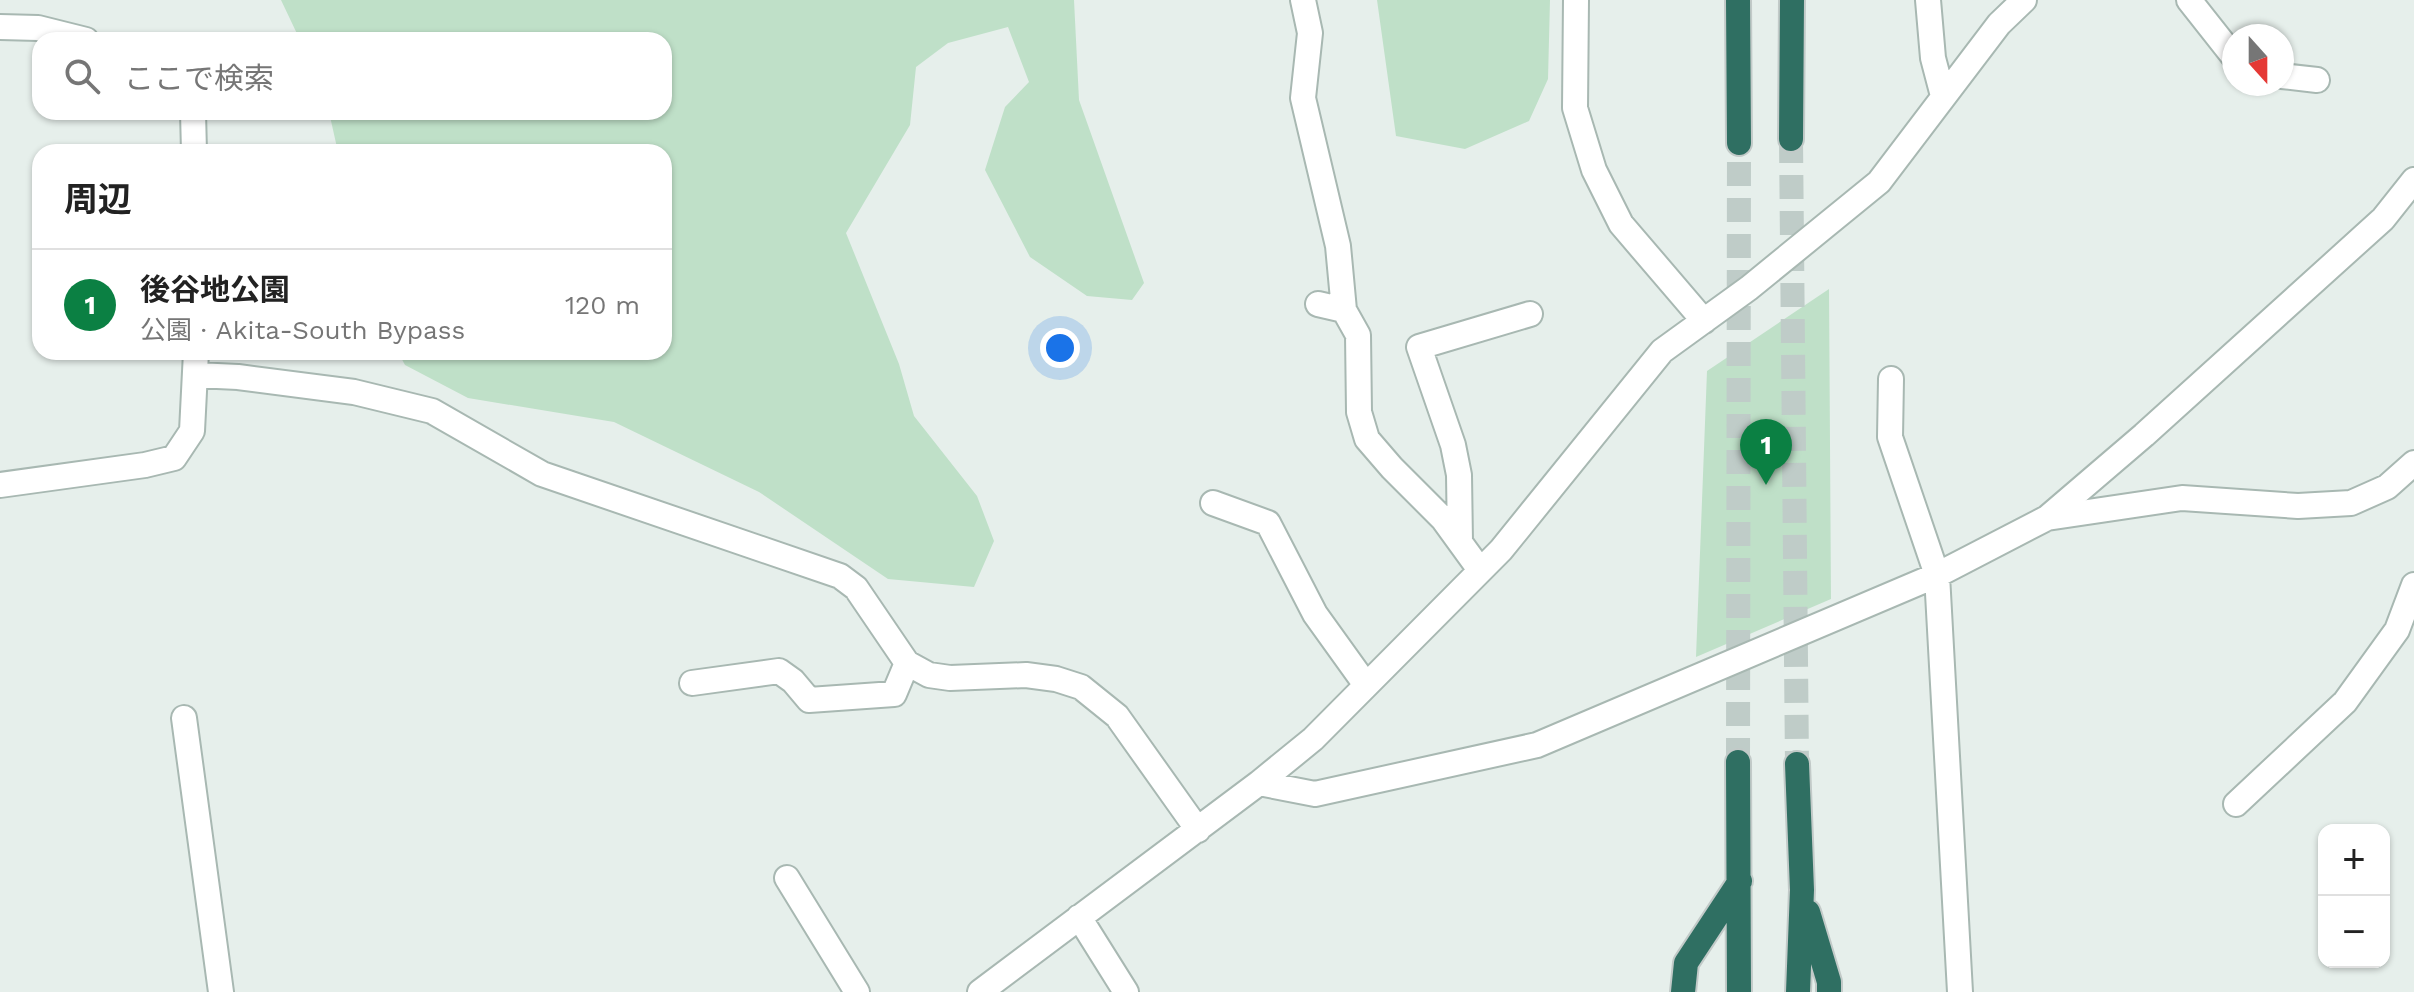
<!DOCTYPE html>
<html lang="ja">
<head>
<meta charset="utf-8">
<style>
  body { margin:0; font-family:"Work Sans","Noto Sans JP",sans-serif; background:#f2f2f2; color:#222 }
  .controls { position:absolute; right:24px; bottom:24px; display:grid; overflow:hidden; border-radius:16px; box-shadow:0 2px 6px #0004 }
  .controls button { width:72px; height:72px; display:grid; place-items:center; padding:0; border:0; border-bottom:2px solid #e0e0e0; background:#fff; color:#222; font:40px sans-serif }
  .compass { position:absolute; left:2222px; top:24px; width:72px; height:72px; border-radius:50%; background:#fff; box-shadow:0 2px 6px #0004; rotate:159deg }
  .you { position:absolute; left:1060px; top:348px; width:28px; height:28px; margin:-20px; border:6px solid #fff; border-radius:50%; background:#1a73e8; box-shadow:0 0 0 12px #1a73e833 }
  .badge { display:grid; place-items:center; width:52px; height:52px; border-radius:50%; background:#0b8043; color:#fff; font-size:26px; font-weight:700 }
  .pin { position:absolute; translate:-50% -66px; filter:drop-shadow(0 2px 4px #0008) }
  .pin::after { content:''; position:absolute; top:42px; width:28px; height:24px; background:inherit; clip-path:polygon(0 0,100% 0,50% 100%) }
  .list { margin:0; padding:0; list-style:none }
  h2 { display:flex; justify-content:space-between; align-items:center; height:104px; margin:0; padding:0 32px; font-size:34px }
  h2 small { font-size:26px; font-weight:400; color:#767676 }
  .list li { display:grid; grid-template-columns:52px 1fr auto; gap:24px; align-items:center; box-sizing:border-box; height:112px; padding:0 32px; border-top:2px solid #e0e0e0 }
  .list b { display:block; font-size:30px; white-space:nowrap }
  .list p { margin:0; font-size:26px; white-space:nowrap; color:#767676 }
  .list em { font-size:26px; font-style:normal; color:#767676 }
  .icon { flex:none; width:44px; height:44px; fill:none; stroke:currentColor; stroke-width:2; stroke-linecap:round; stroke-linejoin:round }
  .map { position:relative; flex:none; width:2414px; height:992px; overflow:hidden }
  .search { position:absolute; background:#fff; box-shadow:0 2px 6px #0004; left:32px; top:32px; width:640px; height:88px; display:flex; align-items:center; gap:20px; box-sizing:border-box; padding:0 28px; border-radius:24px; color:#767676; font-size:30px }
  .panel { position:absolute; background:#fff; box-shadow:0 2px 6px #0004; left:32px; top:144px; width:640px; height:216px; border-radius:24px }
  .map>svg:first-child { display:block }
  .green { fill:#bfe0c8 }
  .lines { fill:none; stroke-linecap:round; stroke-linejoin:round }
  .highway-tunnel { stroke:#bfccc8; stroke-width:24; stroke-dasharray:24 12; stroke-linecap:butt }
  .minor-casing { stroke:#a8b8b2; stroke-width:28 }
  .highway-casing { stroke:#c2cac8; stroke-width:28 }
  .minor { stroke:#fff; stroke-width:24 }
  .highway { stroke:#2f6f62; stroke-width:24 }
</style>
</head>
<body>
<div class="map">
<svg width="2414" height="992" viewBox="0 0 2414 992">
  <rect width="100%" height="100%" fill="#e6efeb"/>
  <path class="green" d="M281,0H1074L1079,100L1144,283L1132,300L1087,296L1030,257L985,170L1005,107L1029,82L1008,27L948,43L916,67L910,125L846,233L899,364L914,416L977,496L994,541L974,587L888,579L759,492L614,422L468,398L405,365L398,352H664V152H338L329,112H664V40H300Z
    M1377,0H1550L1548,79L1529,121L1465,149L1396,136Z
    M1829,289L1831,599L1696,657L1707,371Z"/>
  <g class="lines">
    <path class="highway-tunnel" d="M1791,139L1797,764
      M1738,762L1739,143"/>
    <g class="minor-casing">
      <path id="minor" d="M1303,0L1310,33L1303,98L1338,246L1344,310
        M1576,0L1575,108L1594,170L1621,224L1704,321
        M1928,0L1933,58L1943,96
        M2189,0L2234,57
        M0,27L38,28L86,40
        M2282,76L2317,80
        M193,112L194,152
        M1318,304L1344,310L1358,335L1359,412L1367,439L1392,468L1443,519L1480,570
        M196,375L238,377L354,392L432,411L542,474L840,576L856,588L907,663L929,675L950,678L1026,675L1056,679L1081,687L1117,716L1198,830
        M1891,379L1890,437L1937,575L1960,992
        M0,485L145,465L174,458L192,431L196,352
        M1213,503L1268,523L1315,614L1366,685
        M2047,518L2182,498L2298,506L2351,503L2387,487L2414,463
        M1460,542L1459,475L1453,445L1419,347L1530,314
        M692,683L779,671L793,681L809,700L894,694L907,663
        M184,718L221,992
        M1259,783L1313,739L1501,550L1662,351L1749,288L1879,182L1999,24L2024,0
        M2236,804L2345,702L2397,630L2414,585
        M787,878L857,992
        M1079,917L1126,992
        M980,992L1259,783L1315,794L1537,745L1937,575L2047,518L2144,435L2383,219L2414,180"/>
    </g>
    <g class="highway-casing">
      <path id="highway" d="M1738,0L1739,143
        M1791,139L1792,0
        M1738,762L1739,992
        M1797,764L1802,890L1798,992
        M1808,912L1829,982V992
        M1683,992L1686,963L1740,881"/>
    </g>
    <use href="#minor" class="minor"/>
    <use href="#highway" class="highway"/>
  </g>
</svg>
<div class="controls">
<button>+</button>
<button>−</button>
</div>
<svg class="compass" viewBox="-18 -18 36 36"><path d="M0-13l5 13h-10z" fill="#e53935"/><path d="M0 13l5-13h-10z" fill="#767676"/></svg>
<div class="you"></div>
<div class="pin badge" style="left:1766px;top:485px">1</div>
<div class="search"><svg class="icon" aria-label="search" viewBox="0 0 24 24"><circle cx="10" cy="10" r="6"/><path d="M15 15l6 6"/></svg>ここで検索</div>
<section class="panel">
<h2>周辺<small></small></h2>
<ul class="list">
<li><span class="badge">1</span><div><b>後谷地公園</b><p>公園 · Akita-South Bypass</p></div><em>120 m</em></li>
</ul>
</section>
</div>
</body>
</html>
